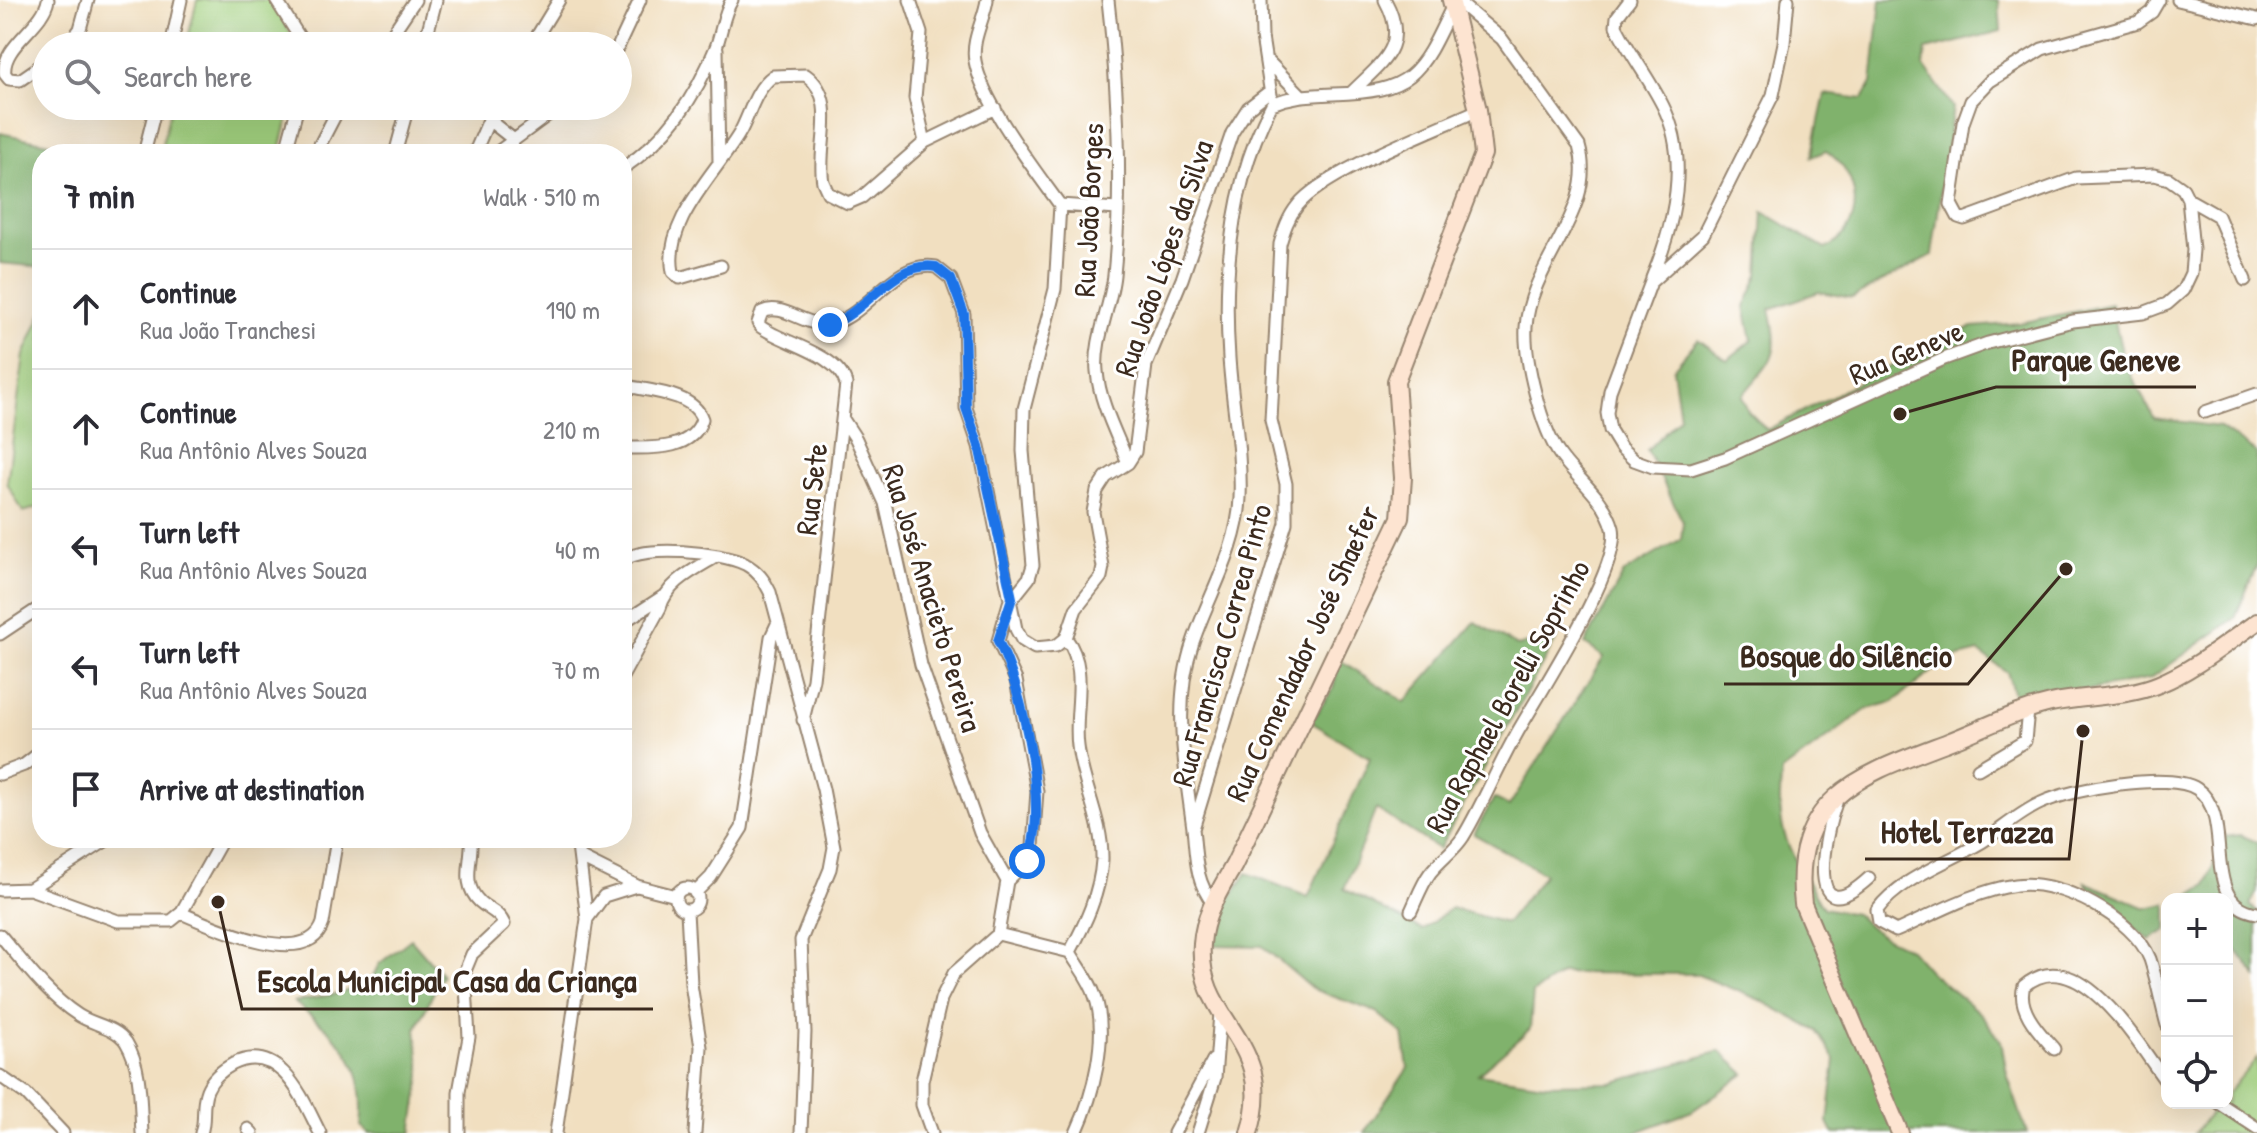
<!DOCTYPE html>
<html lang="en">
<head>
<meta charset="utf-8">
<style>
  body { margin:0; font-family:"Patrick Hand",sans-serif; background:#f7f7f7; color:#2b2b33 }
  .controls { position:absolute; right:24px; bottom:24px; display:grid; overflow:hidden; border-radius:16px; box-shadow:0 8px 32px #0002 }
  .controls button { width:72px; height:72px; display:grid; place-items:center; padding:0; border:0; border-bottom:2px solid #e1e1e2; background:#fff; color:#2b2b33; font:40px sans-serif }
  .stop { position:absolute; width:24px; height:24px; margin:-18px; border:6px solid #1a73e8; border-radius:50%; background:#fff }
  .stop.end { background:#1a73e8; border-color:#fff; box-shadow:0 2px 8px #0008 }
  .list { margin:0; padding:0; list-style:none }
  h2 { display:flex; justify-content:space-between; align-items:center; height:104px; margin:0; padding:0 32px; font-size:34px }
  h2 small { font-size:26px; font-weight:400; color:#7c7c81 }
  .list li { display:grid; grid-template-columns:52px 1fr auto; gap:24px; align-items:center; box-sizing:border-box; height:120px; padding:0 32px; border-top:2px solid #e1e1e2 }
  .list b { display:block; font-size:30px; white-space:nowrap }
  .list p { margin:0; font-size:26px; white-space:nowrap; color:#7c7c81 }
  .list em { font-size:26px; font-style:normal; color:#7c7c81 }
  .icon { flex:none; width:44px; height:44px; fill:none; stroke:currentColor; stroke-width:2; stroke-linecap:round; stroke-linejoin:round }
  .map { position:relative; flex:none; width:2257px; height:1133px; overflow:hidden }
  .search { position:absolute; background:#fff; box-shadow:0 8px 32px #0002; left:32px; top:32px; width:600px; height:88px; display:flex; align-items:center; gap:20px; box-sizing:border-box; padding:0 28px; border-radius:44px; color:#7c7c81; font-size:30px }
  .panel { position:absolute; background:#fff; box-shadow:0 8px 32px #0002; left:32px; top:144px; width:600px; height:704px; border-radius:32px }
  .map>svg:first-child { display:block }
  .green { fill:#a0cf7d; stroke:#6e7c4e; stroke-width:2 }
  .forest { fill:#80b26c; stroke:#5e6e45; stroke-width:2 }
  .lines { fill:none; stroke-linecap:round; stroke-linejoin:round }
  .street-casing { stroke:#96846f; stroke-width:15 }
  .secondary-casing { stroke:#96846f; stroke-width:20 }
  .street { stroke:#fff; stroke-width:11 }
  .secondary { stroke:#fde4d1; stroke-width:16 }
  .route { stroke:#1a73e8; stroke-width:10 }
  .labels { text-anchor:middle; dominant-baseline:central; stroke-width:6; stroke-linejoin:round; paint-order:stroke }
  .street-label { font-size:30px; fill:#3b2a1e; stroke:#fff }
  .leader { fill:none; stroke:#3b2a1e; stroke-width:3 }
  .callout-dot { fill:#3b2a1e; stroke:#fff; stroke-width:3 }
  .callout-label { font-size:32px; text-anchor:middle; font-weight:bold; fill:#3b2a1e; stroke:#fff; stroke-width:6; stroke-linejoin:round; paint-order:stroke }
</style>
</head>
<body>
<div class="map">
<svg width="2257" height="1133" viewBox="0 0 2257 1133">
  <rect width="100%" height="100%" fill="#fff"/>
  <filter id="ink" filterUnits="userSpaceOnUse"><feTurbulence type="fractalNoise" baseFrequency=".0125" numOctaves="2"/><feDisplacementMap in="SourceGraphic" scale="16" xChannelSelector="R" yChannelSelector="G"/><feConvolveMatrix kernelMatrix="1 2 1 2 8 2 1 2 1" color-interpolation-filters="sRGB"/></filter>
  <filter id="wash" filterUnits="userSpaceOnUse"><feTurbulence type="fractalNoise" baseFrequency=".006" numOctaves="4" result="noise"/><feDisplacementMap in="SourceGraphic" scale="32" xChannelSelector="R" yChannelSelector="G"/><feGaussianBlur stdDeviation="1.8" result="paint"/><feColorMatrix in="noise" values="0 0 0 0 0 0 0 0 0 0 0 0 0 0 0 0 0 1.4 0 .05"/><feComposite in="paint" operator="in"/></filter>
  <g filter="url(#wash)">
    <rect width="100%" height="100%" fill="#f1dfc0"/>
    <path class="green" d="M197,0H271L298,46H186Z
      M171,106H291L279,154H160Z
      M42,313V506L23,512L7,483L24,355Z
      M2257,1058V1133H2194L2219,1103H2227V1094Z"/>
    <path class="forest" d="M1881,0H1998L1999,3L2001,31L1926,50L1924,66L1953,107L1932,255L1852,298L1819,292L1770,309C1782,358 1772,359 1742,396L1748,411L1767,430L1950,335L1973,327L2020,323L2111,304L2124,361L2154,418L2219,427L2257,453V565L2235,618L2151,678L2017,704L2007,672L1979,652L1947,660L1893,702L1867,709L1782,771C1773,835 1793,855 1823,908L1855,914L1880,935L1910,949L1931,973L1981,1014L2001,1041L2007,1074L2027,1133H1833L1828,1123L1835,1059L1817,1031L1760,1000L1696,974L1563,973L1533,993L1530,1029L1478,1074L1544,1084L1612,1083L1720,1051L1745,1074L1692,1111L1634,1133H1364L1408,1068L1403,1034L1376,1012L1313,989L1262,946L1214,945L1220,914L1247,873L1308,897L1370,758L1311,722L1333,689L1340,660L1405,702L1475,622L1517,646L1558,636L1439,849L1376,809L1344,889L1422,930L1451,908L1506,923L1545,874L1474,834L1494,798L1509,806L1604,657L1585,644L1624,573L1681,539L1683,522L1647,450L1680,417L1673,369L1698,339L1727,360L1752,340L1745,307L1759,275L1763,212L1825,249C1867,228 1862,175 1826,151L1811,157L1825,94L1863,99L1872,83Z
      M0,133L101,154H42V267L0,263Z
      M2240,835L2257,842V892L2250,905L2257,911V977L2227,938V899H2184L2206,885L2224,837Z
      M2085,882L2146,908L2167,904V930L2150,940C2127,920 2100,908 2085,882Z
      M411,939L442,975L416,1029L421,1075L412,1133H369L361,1126C368,1061 341,1039 294,1002L341,993L370,982L379,964Z"/>
  </g>
  <g filter="url(#ink)">
    <g class="lines">
      <g class="street-casing">
        <path id="street" d="M276,0L305,46
          M910,0L921,33L915,98L925,142
          M987,0C984,20 971,40 975,61C982,102 1035,170 1060,205
          M1108,0C1118,90 1123,184 1114,275C1111,306 1094,340 1097,371C1099,401 1117,435 1128,463
          M1261,0L1262,37L1271,95
          M1630,0L1617,17L1616,26C1630,54 1649,78 1663,106C1690,159 1674,225 1652,278
          M1788,0L1784,43L1773,95L1703,235L1651,282L1610,391L1607,413L1610,430L1621,448L1634,460L1653,467L1691,469L1725,458L1944,359L1988,343L2073,321L2143,313L2167,304L2183,290L2191,273L2193,250L2188,199L2183,189L2169,179L2154,175L2076,178L1964,219L1958,217L1951,204L1963,123L1971,101L1990,81L2042,49L2138,22L2152,12L2159,0
          M2178,0L2257,19
          M67,46L80,29L88,0
          M171,46L181,0
          M384,46L415,0
          M424,46L436,0
          M531,46L559,0
          M618,47L640,0
          M717,49L719,163
          M1268,61L1300,94
          M46,62L20,80L9,79L5,74C1,46 43,27 48,0
          M1351,93C1383,61 1410,46 1385,0
          M1272,104C1294,95 1310,95 1333,94C1413,92 1420,75 1452,7
          M490,115L495,125L514,140
          M144,154L156,106
          M285,154L298,106
          M315,154L340,106
          M395,154L408,106
          M474,154L495,106
          M495,154L560,106
          M622,169C668,138 695,98 716,47C722,32 723,14 732,0
          M2188,199L2218,216L2245,280
          M1060,205L1117,209
          M721,266L680,278L673,272C663,222 715,174 739,134C750,115 754,90 773,76L806,75C840,100 816,146 823,182L828,193L848,203L862,197L925,142L995,108
          M622,385C646,391 693,392 702,419C692,452 650,448 622,448
          M2205,412L2257,394
          M843,419L856,439L885,503L921,665L980,833L1007,881
          M622,561C644,544 721,552 745,564C758,571 764,580 770,592L823,789L834,847L830,869L801,940L805,1032L801,1133
          M622,623L662,597
          M0,634L42,606
          M1066,638C1090,670 1073,710 1078,746C1082,784 1103,821 1102,860C1100,893 1085,924 1070,952
          M622,677L660,608C667,582 694,570 717,556
          M803,720L813,679L846,384C838,354 785,344 761,327L758,323L762,312C785,301 809,332 835,323C872,310 894,260 936,267L951,279L964,314L966,408L979,446L1016,629L1022,640L1035,648L1056,646L1066,638L1076,609L1101,577L1103,567L1093,512L1097,491L1106,477L1128,463L1135,452L1146,365L1182,279L1232,133L1248,108L1270,91
          M1978,769L2025,741L2028,710
          M0,774L24,765L42,751
          M1836,803C1824,836 1804,937 1869,878
          M1193,829L1286,523V484L1271,420L1280,244C1284,230 1288,217 1298,205C1324,172 1435,130 1478,110
          M581,858L637,886L676,896
          M676 899a11 11 0 1 1 22 0a11 11 0 1 1-22 0Z
          M30,889L118,921H171L181,913L223,838
          M0,890L30,889L110,838
          M695,893L711,877L742,828L771,637L778,622
          M1213,903C1195,881 1196,856 1193,828C1185,767 1172,703 1193,642C1209,594 1238,549 1240,498C1242,451 1232,404 1229,358C1223,271 1231,181 1272,104
          M687,911L691,984L701,1047L695,1133
          M1411,911C1417,898 1422,884 1430,873C1440,860 1454,851 1463,837C1483,804 1497,768 1516,735C1538,695 1622,568 1613,528C1605,498 1577,479 1560,455C1541,428 1524,359 1526,327C1530,263 1598,210 1579,146L1502,39L1456,0
          M181,913C211,926 308,971 323,923L337,838
          M587,919L604,896L636,886
          M998,934L1007,881L1027,861L1033,847L1037,791L1016,680L998,641L1009,603L1029,578L1033,565L1023,451L1024,409L1055,289L1060,205
          M0,935C24,963 46,994 78,1015C93,1025 115,1026 126,1042C142,1068 140,1103 142,1133
          M1070,952C1078,966 1090,980 1095,996C1109,1036 1093,1096 1076,1133
          M2167,1025C2161,1004 2157,980 2150,959C2134,918 2059,878 2016,885C1974,891 1934,914 1896,931L1879,922L1877,910C1901,877 1951,862 1985,840C2003,828 2021,812 2041,803C2070,789 2170,771 2197,789C2237,816 2197,904 2257,913
          M2054,1049C2040,1033 2016,1009 2024,986C2079,939 2140,1048 2167,1083
          M0,1076L26,1094L63,1133
          M2219,1103L2257,1128
          M248,1129L252,1133
          M201,1133C206,1120 201,1105 207,1090C212,1078 222,1070 233,1064C281,1041 303,1100 320,1133
          M459,1133V1092L469,1037L465,971L472,954L504,924C500,913 489,910 480,902C460,883 473,861 471,838
          M556,1133L587,919L577,838
          M932,1133L922,1105V1081L941,999L954,973L998,934L1070,952
          M1174,1133L1213,1060
          M1198,1133L1215,1078L1220,1013"/>
      </g>
      <g class="secondary-casing">
        <path id="secondary" d="M1249,1133C1279,1040 1196,1023 1202,944C1204,914 1220,890 1234,865L1400,518L1403,478L1396,381L1483,154L1478,110L1451,0
          M1900,1133L1803,904C1790,796 1864,774 1948,742C1982,729 2016,711 2051,703C2086,695 2126,698 2159,684C2194,670 2226,643 2257,622"/>
      </g>
      <use href="#street" class="street"/>
      <use href="#secondary" class="secondary"/>
    </g>
  </g>
  <g class="lines" filter="url(#ink)">
    <path class="route" d="M830,325C868,311 894,260 936,267L951,279L964,314L966,408L979,446L1012,598L998,641C1022,687 1051,813 1027,861"/>
  </g>
  <g class="labels">
    <g class="street-label">
      <text transform="translate(1088 210) rotate(-87)">Rua João Borges</text>
      <text transform="translate(1163 258) rotate(-71)">Rua João Lópes da Silva</text>
      <text transform="translate(1906 352) rotate(-23)">Rua Geneve</text>
      <text transform="translate(811 489) rotate(-83)">Rua Sete</text>
      <text transform="translate(933 598) rotate(73)">Rua José Anacieto Pereira</text>
      <text transform="translate(1221 645) rotate(-74)">Rua Francisca Correa Pinto</text>
      <text transform="translate(1302 653) rotate(-65)">Rua Comendador José Shaefer</text>
      <text transform="translate(1507 696) rotate(-61)">Rua Raphael Borelli Soprinho</text>
    </g>
  </g>
  <path class="leader" d="M1900 414L1996 387H2196M2066 569L1968 684H1724M2083 731L2069 859H1865M218 902L242 1009H653"/>
  <g class="callout-dot">
    <circle cx="1900" cy="414" r="8"/>
    <circle cx="2066" cy="569" r="8"/>
    <circle cx="2083" cy="731" r="8"/>
    <circle cx="218" cy="902" r="8"/>
  </g>
  <g class="callout-label">
    <text x="2096" y="371">Parque Geneve</text>
    <text x="1846" y="667">Bosque do Silêncio</text>
    <text x="1967" y="843">Hotel Terrazza</text>
    <text x="447" y="992">Escola Municipal Casa da Criança</text>
  </g>
</svg>
<div class="controls">
<button>+</button>
<button>−</button>
<button><svg class="icon" aria-label="locate" viewBox="0 0 24 24"><circle cx="12" cy="12" r="6"/><path d="M12 2v4M12 18v4M2 12h4M18 12h4"/></svg></button>
</div>
<div class="stop" style="left:1027px;top:861px"></div>
<div class="stop end" style="left:830px;top:325px"></div>
<div class="search"><svg class="icon" aria-label="search" viewBox="0 0 24 24"><circle cx="10" cy="10" r="6"/><path d="M15 15l6 6"/></svg>Search here</div>
<section class="panel">
<h2>7 min<small>Walk · 510 m</small></h2>
<ul class="list">
<li><svg class="icon" aria-label="ahead" viewBox="0 0 24 24"><path d="M12 20V5M6 11l6-6 6 6"/></svg><div><b>Continue</b><p>Rua João Tranchesi</p></div><em>190 m</em></li>
<li><svg class="icon" aria-label="ahead" viewBox="0 0 24 24"><path d="M12 20V5M6 11l6-6 6 6"/></svg><div><b>Continue</b><p>Rua Antônio Alves Souza</p></div><em>210 m</em></li>
<li><svg class="icon" aria-label="left" viewBox="0 0 24 24"><path d="M17 20v-9H6M10 6l-5 5 5 5"/></svg><div><b>Turn left</b><p>Rua Antônio Alves Souza</p></div><em>40 m</em></li>
<li><svg class="icon" aria-label="left" viewBox="0 0 24 24"><path d="M17 20v-9H6M10 6l-5 5 5 5"/></svg><div><b>Turn left</b><p>Rua Antônio Alves Souza</p></div><em>70 m</em></li>
<li><svg class="icon" aria-label="arrive" viewBox="0 0 24 24"><path d="M6 21V4h12l-3 4 3 4H6"/></svg><div><b>Arrive at destination</b></div></li>
</ul>
</section>
</div>
</body>
</html>
